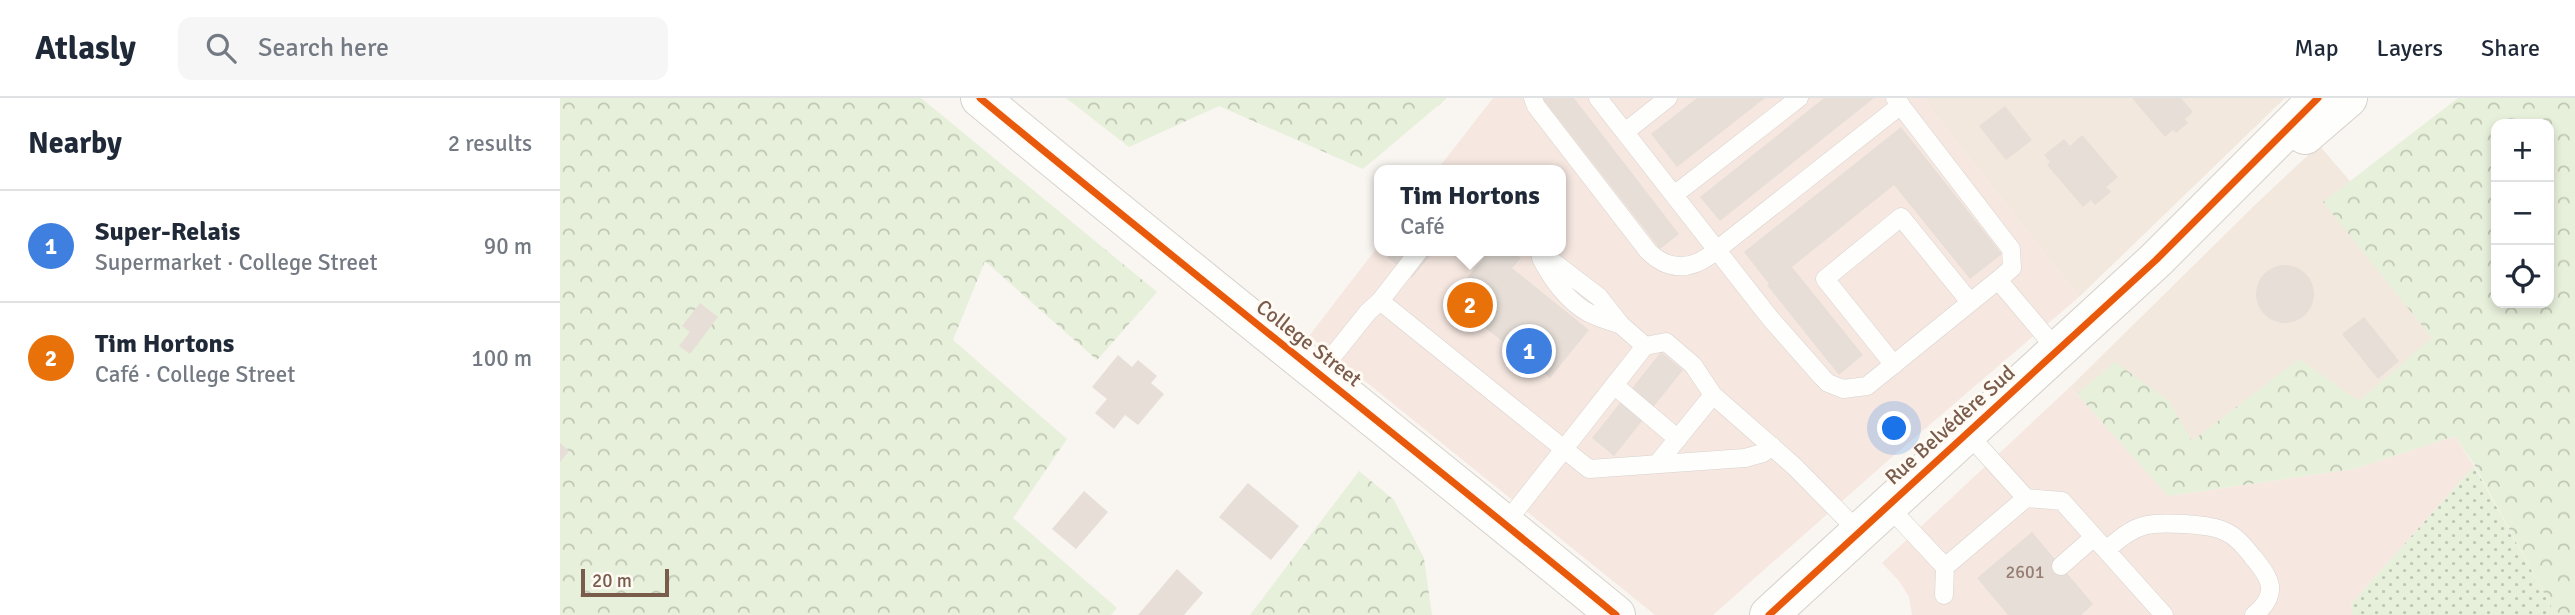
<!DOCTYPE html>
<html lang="en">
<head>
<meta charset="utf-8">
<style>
  body { margin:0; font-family:Signika,sans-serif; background:#f6f6f7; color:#1f2937 }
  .controls { position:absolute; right:21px; top:21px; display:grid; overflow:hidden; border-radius:14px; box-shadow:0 4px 10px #0003 }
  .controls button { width:63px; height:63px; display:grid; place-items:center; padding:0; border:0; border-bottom:2px solid #e0e1e3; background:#fff; color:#1f2937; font:35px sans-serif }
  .scale { position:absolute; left:21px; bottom:18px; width:88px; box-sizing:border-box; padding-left:7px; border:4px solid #7a5c4d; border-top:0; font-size:19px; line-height:24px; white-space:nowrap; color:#7a5c4d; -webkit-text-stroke:5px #fffaf3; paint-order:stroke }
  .you { position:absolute; left:1335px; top:331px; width:24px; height:24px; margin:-18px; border:5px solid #fff; border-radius:50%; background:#1a73e8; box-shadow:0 0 0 10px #1a73e833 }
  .badge { display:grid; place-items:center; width:46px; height:46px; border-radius:50%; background:#111827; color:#fff; font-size:23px; font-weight:700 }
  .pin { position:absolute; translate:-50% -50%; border:4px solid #fff; box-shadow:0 2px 7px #0006 }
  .popup { position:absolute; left:814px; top:67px; width:192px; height:91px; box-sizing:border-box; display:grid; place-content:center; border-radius:14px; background:#fff; filter:drop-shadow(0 2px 5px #0005); font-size:23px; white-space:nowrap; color:#747a83 }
  .popup b { font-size:26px; color:#1f2937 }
  .popup::after { content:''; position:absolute; left:50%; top:100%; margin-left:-14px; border:14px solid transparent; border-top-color:#fff }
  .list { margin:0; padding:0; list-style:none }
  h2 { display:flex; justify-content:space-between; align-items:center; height:91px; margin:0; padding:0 28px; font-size:30px }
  h2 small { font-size:23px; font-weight:400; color:#747a83 }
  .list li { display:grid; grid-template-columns:46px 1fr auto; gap:21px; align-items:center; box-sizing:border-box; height:112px; padding:0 28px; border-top:2px solid #e0e1e3 }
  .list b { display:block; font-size:26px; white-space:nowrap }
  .list p { margin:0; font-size:23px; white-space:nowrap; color:#747a83 }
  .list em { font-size:23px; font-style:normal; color:#747a83 }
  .icon { flex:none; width:38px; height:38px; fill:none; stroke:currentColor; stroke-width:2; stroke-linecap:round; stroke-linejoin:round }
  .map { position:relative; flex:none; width:2015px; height:517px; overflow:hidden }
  header { display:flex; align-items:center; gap:42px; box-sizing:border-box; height:98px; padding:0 35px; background:#fff; border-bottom:2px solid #e0e1e3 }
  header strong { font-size:33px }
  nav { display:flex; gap:38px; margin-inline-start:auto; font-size:24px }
  .search { width:490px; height:63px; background:#f6f6f7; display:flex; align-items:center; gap:18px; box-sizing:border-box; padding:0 24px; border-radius:14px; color:#747a83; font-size:26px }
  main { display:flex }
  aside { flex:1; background:#fff }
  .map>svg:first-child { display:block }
  .residential { fill:#f2e8de }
  .commercial { fill:#f6e8e1 }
  .grass { fill:url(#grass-dots) }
  .forest { fill:url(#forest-crowns); fill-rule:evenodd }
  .building { fill:#e6ded7 }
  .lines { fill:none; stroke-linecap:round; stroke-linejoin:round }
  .service-casing { stroke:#d7d1cb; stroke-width:19 }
  .tertiary-casing { stroke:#d7d1cb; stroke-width:40 }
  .service { stroke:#fefefd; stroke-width:18 }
  .tertiary { stroke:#fefefd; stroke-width:38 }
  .cycleway-casing { stroke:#fffaf3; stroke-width:11 }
  .cycleway { stroke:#e8590c; stroke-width:7 }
  .labels { text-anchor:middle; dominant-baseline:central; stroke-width:6; stroke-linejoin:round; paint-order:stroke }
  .number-label { font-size:18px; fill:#977e72 }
  .street-label { font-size:21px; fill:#7a5c4d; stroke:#fffaf3 }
</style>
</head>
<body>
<header>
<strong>Atlasly</strong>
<div class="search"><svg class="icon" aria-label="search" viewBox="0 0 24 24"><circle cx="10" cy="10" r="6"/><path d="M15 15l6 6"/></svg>Search here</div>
<nav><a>Map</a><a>Layers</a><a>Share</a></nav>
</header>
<main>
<aside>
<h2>Nearby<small>2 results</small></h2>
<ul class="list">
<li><span class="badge" style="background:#3f7fe0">1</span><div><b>Super-Relais</b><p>Supermarket · College Street</p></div><em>90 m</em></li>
<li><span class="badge" style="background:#e8710a">2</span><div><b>Tim Hortons</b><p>Café · College Street</p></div><em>100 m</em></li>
</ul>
</aside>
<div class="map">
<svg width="2015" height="517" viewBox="0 0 2015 517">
  <defs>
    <pattern id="grass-dots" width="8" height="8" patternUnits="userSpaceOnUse" patternTransform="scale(1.75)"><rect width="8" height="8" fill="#e7f0db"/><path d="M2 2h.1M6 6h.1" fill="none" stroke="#c0c6b4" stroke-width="1.8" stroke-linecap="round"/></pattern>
    <pattern id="forest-crowns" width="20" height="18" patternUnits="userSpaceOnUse" patternTransform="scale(1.75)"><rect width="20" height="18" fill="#e7f0db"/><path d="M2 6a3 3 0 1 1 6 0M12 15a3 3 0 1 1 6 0" fill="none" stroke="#c0c6b4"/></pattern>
  </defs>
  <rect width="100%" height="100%" fill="#f9f5f0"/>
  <path class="residential" d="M1365,0H1725L1519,199L1372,13Z
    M1759,47L1962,284L1608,398L1510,289L1698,104Z"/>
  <path class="commercial" d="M933,0H1365L1372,13L1519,199L1332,359L1153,517H1095L749,238L819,147V153H1001V72H877Z
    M1510,289L1608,398L1794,371L1895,338L1914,368L1791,506L1793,517H1352L1349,499L1339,483L1322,465Z"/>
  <path class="grass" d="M1914,368L1996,517H1793L1791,506Z"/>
  <path class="forest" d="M0,0H361L597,194L537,262L425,163L393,242L507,341L453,420L557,510L551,517H0Z
    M506,0H887L803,71L659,8L569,49Z
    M1898,0H2015V517H1996L1915,368L1895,338L1794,371L1608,398L1517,296L1555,264L1608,302L1632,343L1739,261L1799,303L1872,240L1763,104ZM1989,26V205H1936V26Z
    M799,373L834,402L864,460L872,517H690Z"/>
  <path class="building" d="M982,0H1014L1119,136L1100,151Z
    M1137,0H1205L1117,69L1091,36Z
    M1264,0H1314L1160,123L1140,99Z
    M1572,0H1621L1633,14L1625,21L1628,25L1616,35L1613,32L1605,39Z
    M1445,8L1472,42L1446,62L1419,28Z
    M1341,29L1442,156L1410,181L1334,87L1232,169L1303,257L1279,277L1207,187L1209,186L1184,154Z
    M1522,37L1558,79L1546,89L1551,94L1535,107L1531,102L1523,109L1487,67L1490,64L1484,57L1504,41L1510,48Z
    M832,153H874L852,180L827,159Z
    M929,153H952L961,160L952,170L1029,232L990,280L889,202Z
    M1696 196a29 29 0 1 1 58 0a29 29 0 1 1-58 0Z
    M140,205L158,219L130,256L119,248L130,234L122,228Z
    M1804,219L1839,263L1818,281L1782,236Z
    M1101,254L1123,272L1054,358L1032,340Z
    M558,257L572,269L578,262L597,278L591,285L604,296L578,327L565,317L554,331L535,315L547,301L532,289Z
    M0,345L9,353L0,364Z
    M688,385L739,428L711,462L659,419Z
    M524,393L548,414L516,451L492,431Z
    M1472,434L1533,506L1521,517H1448L1417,480Z
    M617,471L643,495L624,517H578Z"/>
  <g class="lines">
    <g class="service-casing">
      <path id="service" d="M973,0L976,8L1088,153C1107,172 1128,173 1149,158L1341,7
        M1038,0L1210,220L1262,279L1268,285L1283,291L1307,288L1438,182L1498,253
        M1335,0L1451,151L1452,170L1438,182
        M1065,34L1108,0
        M1114,97L1239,0
        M979,153L1039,199L1061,227L1085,248
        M981,160C991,180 1008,204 1029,215C1038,220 1050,223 1061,227
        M820,203L859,153
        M1334,267L1265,181L1341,119L1410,204
        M759,275L808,214L820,203L1004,351L945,426
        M1054,287L1118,341
        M1212,348L1203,355L1185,360L1029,371L1004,351L1085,248L1106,244L1133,267L1153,297L1235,369L1299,434
        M1097,366L1153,297
        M1466,400L1502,403L1604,517
        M1328,408L1385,469L1466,400L1407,335
        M1546,452C1557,443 1569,432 1583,428C1598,423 1650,426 1664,433C1676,438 1684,448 1692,458C1711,480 1720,496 1694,517
        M1501,468L1534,439
        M1384,497L1385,469"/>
    </g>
    <g class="tertiary-casing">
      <path id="tertiary" d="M420,0C630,175 845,343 1056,517
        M1745,37L1788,0
        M1209,517L1596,162L1758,0"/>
    </g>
    <use href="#service" class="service"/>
    <use href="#tertiary" class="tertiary"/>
    <g class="cycleway-casing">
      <path id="cycleway" d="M420,0C630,175 845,343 1056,517
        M1209,517L1596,162L1758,0"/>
    </g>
    <use href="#cycleway" class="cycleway"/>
  </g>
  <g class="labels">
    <g class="number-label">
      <text x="1465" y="474">2601</text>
    </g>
    <g class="street-label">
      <text transform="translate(749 245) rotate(38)">College Street</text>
      <text transform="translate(1390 327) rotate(-42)">Rue Belvédère Sud</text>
    </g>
  </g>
</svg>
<div class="controls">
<button>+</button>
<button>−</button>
<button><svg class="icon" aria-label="locate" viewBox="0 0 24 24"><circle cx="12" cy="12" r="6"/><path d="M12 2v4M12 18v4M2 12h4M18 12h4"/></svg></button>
</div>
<div class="scale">20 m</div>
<div class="you"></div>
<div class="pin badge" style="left:969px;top:253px;background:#3f7fe0">1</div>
<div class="pin badge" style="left:910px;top:207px;background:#e8710a">2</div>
<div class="popup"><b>Tim Hortons</b>Café</div>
</div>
</main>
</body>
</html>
